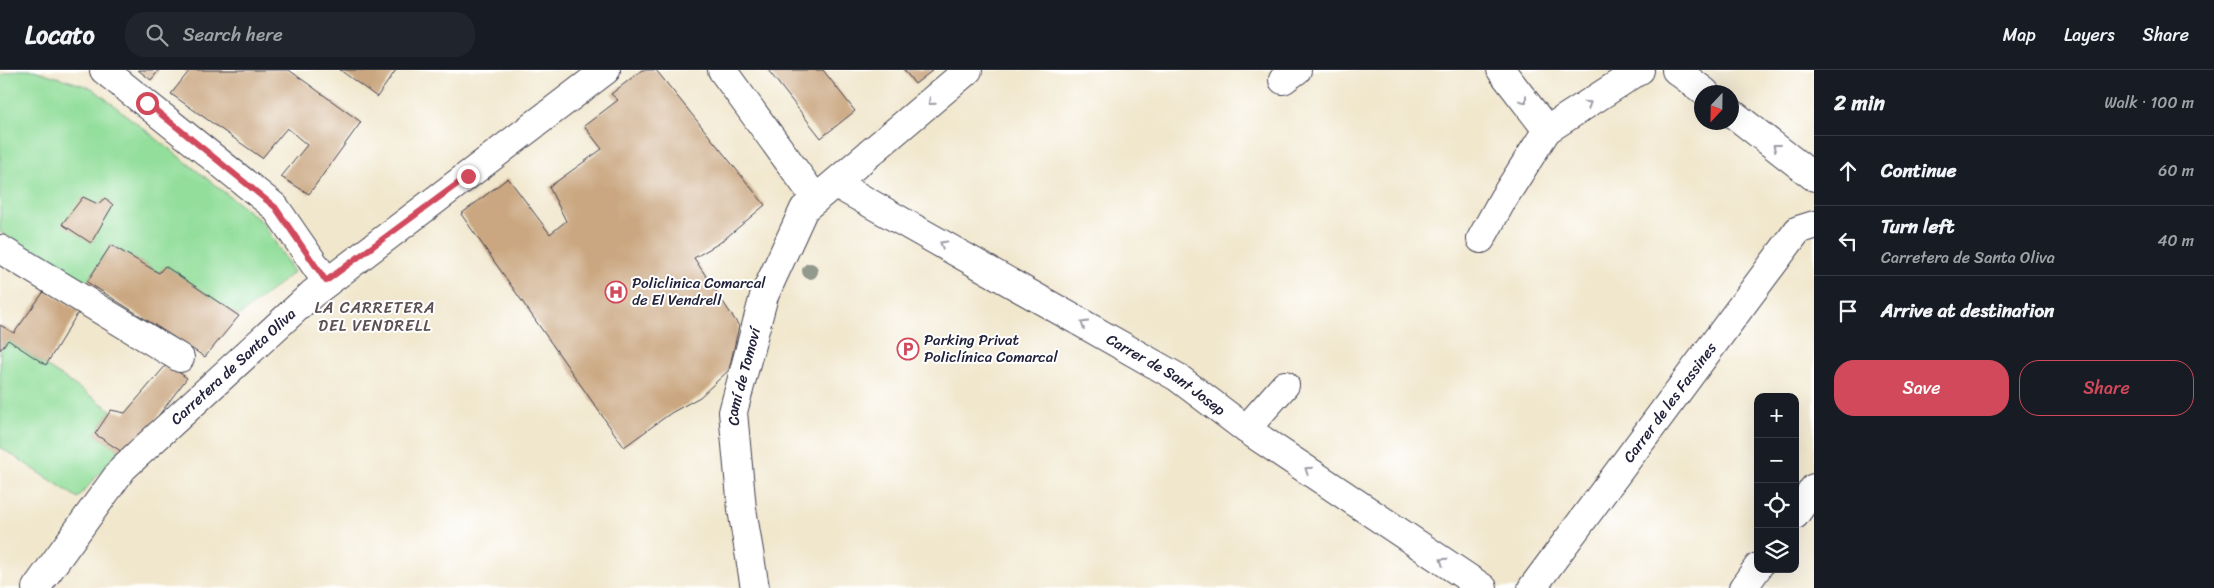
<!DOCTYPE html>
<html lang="en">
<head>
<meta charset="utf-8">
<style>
  body { margin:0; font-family:Sriracha,sans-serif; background:#20242c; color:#f1f3f6 }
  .controls { position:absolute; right:15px; bottom:15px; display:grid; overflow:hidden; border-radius:10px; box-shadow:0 5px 20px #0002 }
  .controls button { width:45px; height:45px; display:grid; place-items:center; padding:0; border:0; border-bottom:1px solid #363941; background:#171b24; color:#f1f3f6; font:25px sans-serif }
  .compass { position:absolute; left:1694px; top:15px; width:45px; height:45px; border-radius:50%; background:#171b24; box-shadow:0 5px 20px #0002; rotate:202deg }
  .stop { position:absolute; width:15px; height:15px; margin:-11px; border:4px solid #d1495b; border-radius:50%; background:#fff }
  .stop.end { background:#d1495b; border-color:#fff; box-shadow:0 1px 5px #0008 }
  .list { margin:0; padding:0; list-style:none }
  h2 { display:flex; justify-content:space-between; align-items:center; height:65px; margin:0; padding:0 20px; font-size:21px }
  h2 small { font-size:16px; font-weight:400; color:#9ea1a6 }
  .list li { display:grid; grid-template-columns:32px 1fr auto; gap:15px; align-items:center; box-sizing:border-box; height:70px; padding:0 20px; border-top:1px solid #363941 }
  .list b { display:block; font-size:19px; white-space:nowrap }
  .list p { margin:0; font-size:16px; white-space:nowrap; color:#9ea1a6 }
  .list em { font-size:16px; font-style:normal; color:#9ea1a6 }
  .actions { display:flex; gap:10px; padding:15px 20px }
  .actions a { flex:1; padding:11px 0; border:1px solid #d1495b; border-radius:20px; text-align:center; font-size:18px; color:#d1495b }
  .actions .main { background:#d1495b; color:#fff }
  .icon { flex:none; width:28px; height:28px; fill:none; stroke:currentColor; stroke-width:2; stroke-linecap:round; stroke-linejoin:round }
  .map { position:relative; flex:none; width:1814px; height:518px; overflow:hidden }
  header { display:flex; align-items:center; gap:30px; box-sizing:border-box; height:70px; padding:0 25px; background:#171b24; border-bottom:1px solid #363941 }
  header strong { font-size:24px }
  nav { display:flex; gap:28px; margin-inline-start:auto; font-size:18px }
  .search { width:350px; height:45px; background:#20242c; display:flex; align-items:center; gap:12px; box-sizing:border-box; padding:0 18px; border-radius:20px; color:#9ea1a6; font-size:19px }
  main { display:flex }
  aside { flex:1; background:#171b24 }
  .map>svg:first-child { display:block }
  .green { fill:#93de9b; stroke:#5a806b }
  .building { fill:#caa781 }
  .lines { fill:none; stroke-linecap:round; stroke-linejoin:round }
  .minor-casing { stroke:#414051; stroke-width:30 }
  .minor { stroke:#fff; stroke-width:28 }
  .tree { fill:#92998d }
  .oneway { stroke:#9c9ca7 }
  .route { stroke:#d1495b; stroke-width:6 }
  .labels { text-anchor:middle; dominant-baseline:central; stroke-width:4; stroke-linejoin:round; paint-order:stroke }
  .poi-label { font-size:15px; fill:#22223b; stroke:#fff; text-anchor:start }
  .street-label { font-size:15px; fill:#22223b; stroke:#fff }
  .neighbourhood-label { font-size:16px; letter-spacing:1px; fill:#5d5154; stroke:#fff }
</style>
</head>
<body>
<header>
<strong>Locato</strong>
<div class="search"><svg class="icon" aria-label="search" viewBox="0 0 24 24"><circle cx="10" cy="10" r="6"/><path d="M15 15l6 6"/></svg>Search here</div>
<nav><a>Map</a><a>Layers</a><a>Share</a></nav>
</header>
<main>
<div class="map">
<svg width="1814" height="518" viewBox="0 0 1814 518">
  <rect width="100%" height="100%" fill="#fff"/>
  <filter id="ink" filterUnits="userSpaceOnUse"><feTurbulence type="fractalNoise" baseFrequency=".02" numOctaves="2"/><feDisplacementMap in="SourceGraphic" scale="10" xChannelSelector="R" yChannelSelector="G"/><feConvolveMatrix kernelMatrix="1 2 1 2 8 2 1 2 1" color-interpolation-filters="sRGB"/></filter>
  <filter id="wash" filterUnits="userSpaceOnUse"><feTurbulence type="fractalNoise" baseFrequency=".0096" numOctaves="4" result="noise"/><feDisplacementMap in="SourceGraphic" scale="20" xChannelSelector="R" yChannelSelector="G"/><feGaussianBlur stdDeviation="1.12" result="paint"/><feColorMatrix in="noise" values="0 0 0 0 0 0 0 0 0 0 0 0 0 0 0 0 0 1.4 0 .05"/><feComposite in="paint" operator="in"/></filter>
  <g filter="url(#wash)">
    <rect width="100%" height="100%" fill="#f1e7cd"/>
    <path class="green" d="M17,0H34L92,18L262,152L294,202L239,246L165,196L159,203L111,175L87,212L0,162V5Z
      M8,270L111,340L95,364L119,380L78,428L0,377V281Z"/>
    <g id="blocks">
      <path class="building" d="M138,0H159L151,10Z
        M190,0H289L361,52L309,124L281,107L307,75L287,58L262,88L171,24Z
        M340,0H396L377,27Z
        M642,0H656L765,135L721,172L694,188L739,256L729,300L700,327L671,343L624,377L461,144L508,108L550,164L566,151L549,117L602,79L584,56L618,30L611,24Z
        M768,0H823L855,41L821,68Z
        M904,0H933L915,14Z
        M83,127L98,134L105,128L113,135L91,173L62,154Z
        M111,175L159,203L165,196L239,246L205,287L87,212Z
        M45,220L79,241L46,295L8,270L0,280V255L14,263Z
        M167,294L187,308L128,386L95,364L111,340L125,343Z"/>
    </g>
  </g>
  <g filter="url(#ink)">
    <use href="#blocks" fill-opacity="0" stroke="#414051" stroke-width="1"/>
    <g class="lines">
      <g class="minor-casing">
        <g id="minor">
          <path d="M104,0L275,137L326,211"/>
          <path d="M722,0L816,129"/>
          <path d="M1501,0L1547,60"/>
          <path d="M1676,0L1705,22"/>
          <path d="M1283,10L1297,0"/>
          <path d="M1732,43L1814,107"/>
          <path id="s1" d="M836,114L1177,307L1246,359L1483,518"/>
          <path d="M1481,169L1503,129L1547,60L1640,0"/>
          <path d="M0,179L180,288"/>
          <path d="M1246,359L1285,315"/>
          <path d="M1795,445L1814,418"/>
          <path id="s2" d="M36,518L123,398L312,224L606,0"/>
          <path id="s3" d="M755,518L742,439L733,342L764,226L804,139L968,0"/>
          <path id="s4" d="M1532,518L1798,160L1814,155"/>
          <path d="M1743,518L1758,497"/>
        </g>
      </g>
      <use href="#minor" class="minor"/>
    </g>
    <circle class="tree" cx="810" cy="201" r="8"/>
    <defs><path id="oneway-chevron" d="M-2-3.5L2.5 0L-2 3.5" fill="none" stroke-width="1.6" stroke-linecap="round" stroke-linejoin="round" transform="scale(1.25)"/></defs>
    <g class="oneway">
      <use href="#oneway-chevron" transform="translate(1524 30) rotate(53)"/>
      <use href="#oneway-chevron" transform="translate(931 32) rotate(139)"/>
      <use href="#oneway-chevron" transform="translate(1588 34) rotate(-33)"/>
      <use href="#oneway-chevron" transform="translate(1776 77) rotate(-142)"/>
      <use href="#oneway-chevron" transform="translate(943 174) rotate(-150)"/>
      <use href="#oneway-chevron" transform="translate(1084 254) rotate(-150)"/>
      <use href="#oneway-chevron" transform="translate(1308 400) rotate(-146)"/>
      <use href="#oneway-chevron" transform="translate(1443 491) rotate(-146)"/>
    </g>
  </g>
  <g class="lines" filter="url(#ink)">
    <path class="route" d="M147,33L275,137L326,211L468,106"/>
  </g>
  <defs>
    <g id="hospital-ring" transform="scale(1.125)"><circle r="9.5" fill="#fff" stroke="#d1495b" stroke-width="1.5"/><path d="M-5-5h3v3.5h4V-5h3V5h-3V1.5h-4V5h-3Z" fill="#d1495b"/></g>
    <g id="parking-ring" transform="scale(1.125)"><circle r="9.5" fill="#fff" stroke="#d1495b" stroke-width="1.5"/><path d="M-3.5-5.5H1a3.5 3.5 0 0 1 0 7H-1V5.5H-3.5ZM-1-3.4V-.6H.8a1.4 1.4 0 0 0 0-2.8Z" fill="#d1495b"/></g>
  </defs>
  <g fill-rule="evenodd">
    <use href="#hospital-ring" x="616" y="222"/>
    <use href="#parking-ring" x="908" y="279"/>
  </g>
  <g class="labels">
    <g class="poi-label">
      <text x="632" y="213">Policlinica Comarcal<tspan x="632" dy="17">de El Vendrell</tspan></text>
      <text x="924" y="270">Parking Privat<tspan x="924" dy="17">Policlínica Comarcal</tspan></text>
    </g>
    <g class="street-label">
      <text stroke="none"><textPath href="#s2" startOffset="298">Carretera de Santa Oliva</textPath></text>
      <text stroke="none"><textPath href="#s1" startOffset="381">Carrer de Sant Josep</textPath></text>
      <text stroke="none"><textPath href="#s3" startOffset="214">Camí de Tomoví</textPath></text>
      <text stroke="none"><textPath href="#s4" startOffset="231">Carrer de les Fassines</textPath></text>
    </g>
    <g class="neighbourhood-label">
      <text x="375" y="237">LA CARRETERA<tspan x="375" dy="18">DEL VENDRELL</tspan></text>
    </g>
  </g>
</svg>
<div class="controls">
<button>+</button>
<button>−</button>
<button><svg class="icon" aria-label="locate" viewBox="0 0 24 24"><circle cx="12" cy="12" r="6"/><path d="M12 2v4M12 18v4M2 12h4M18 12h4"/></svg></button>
<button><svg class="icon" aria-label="layers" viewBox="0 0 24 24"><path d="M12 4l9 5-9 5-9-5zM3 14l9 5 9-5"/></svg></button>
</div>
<svg class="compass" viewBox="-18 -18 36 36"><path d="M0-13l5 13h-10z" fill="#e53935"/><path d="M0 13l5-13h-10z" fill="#9ea1a6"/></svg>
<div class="stop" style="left:147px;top:33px"></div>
<div class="stop end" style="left:468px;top:106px"></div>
</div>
<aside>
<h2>2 min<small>Walk · 100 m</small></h2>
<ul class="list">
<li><svg class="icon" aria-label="ahead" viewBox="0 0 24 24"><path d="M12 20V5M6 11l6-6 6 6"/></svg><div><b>Continue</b></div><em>60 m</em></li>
<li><svg class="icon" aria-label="left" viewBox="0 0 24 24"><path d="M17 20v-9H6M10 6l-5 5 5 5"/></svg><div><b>Turn left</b><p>Carretera de Santa Oliva</p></div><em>40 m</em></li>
<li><svg class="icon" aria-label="arrive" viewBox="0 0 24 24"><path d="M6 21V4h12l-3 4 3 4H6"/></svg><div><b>Arrive at destination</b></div></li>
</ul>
<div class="actions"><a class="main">Save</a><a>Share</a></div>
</aside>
</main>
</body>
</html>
